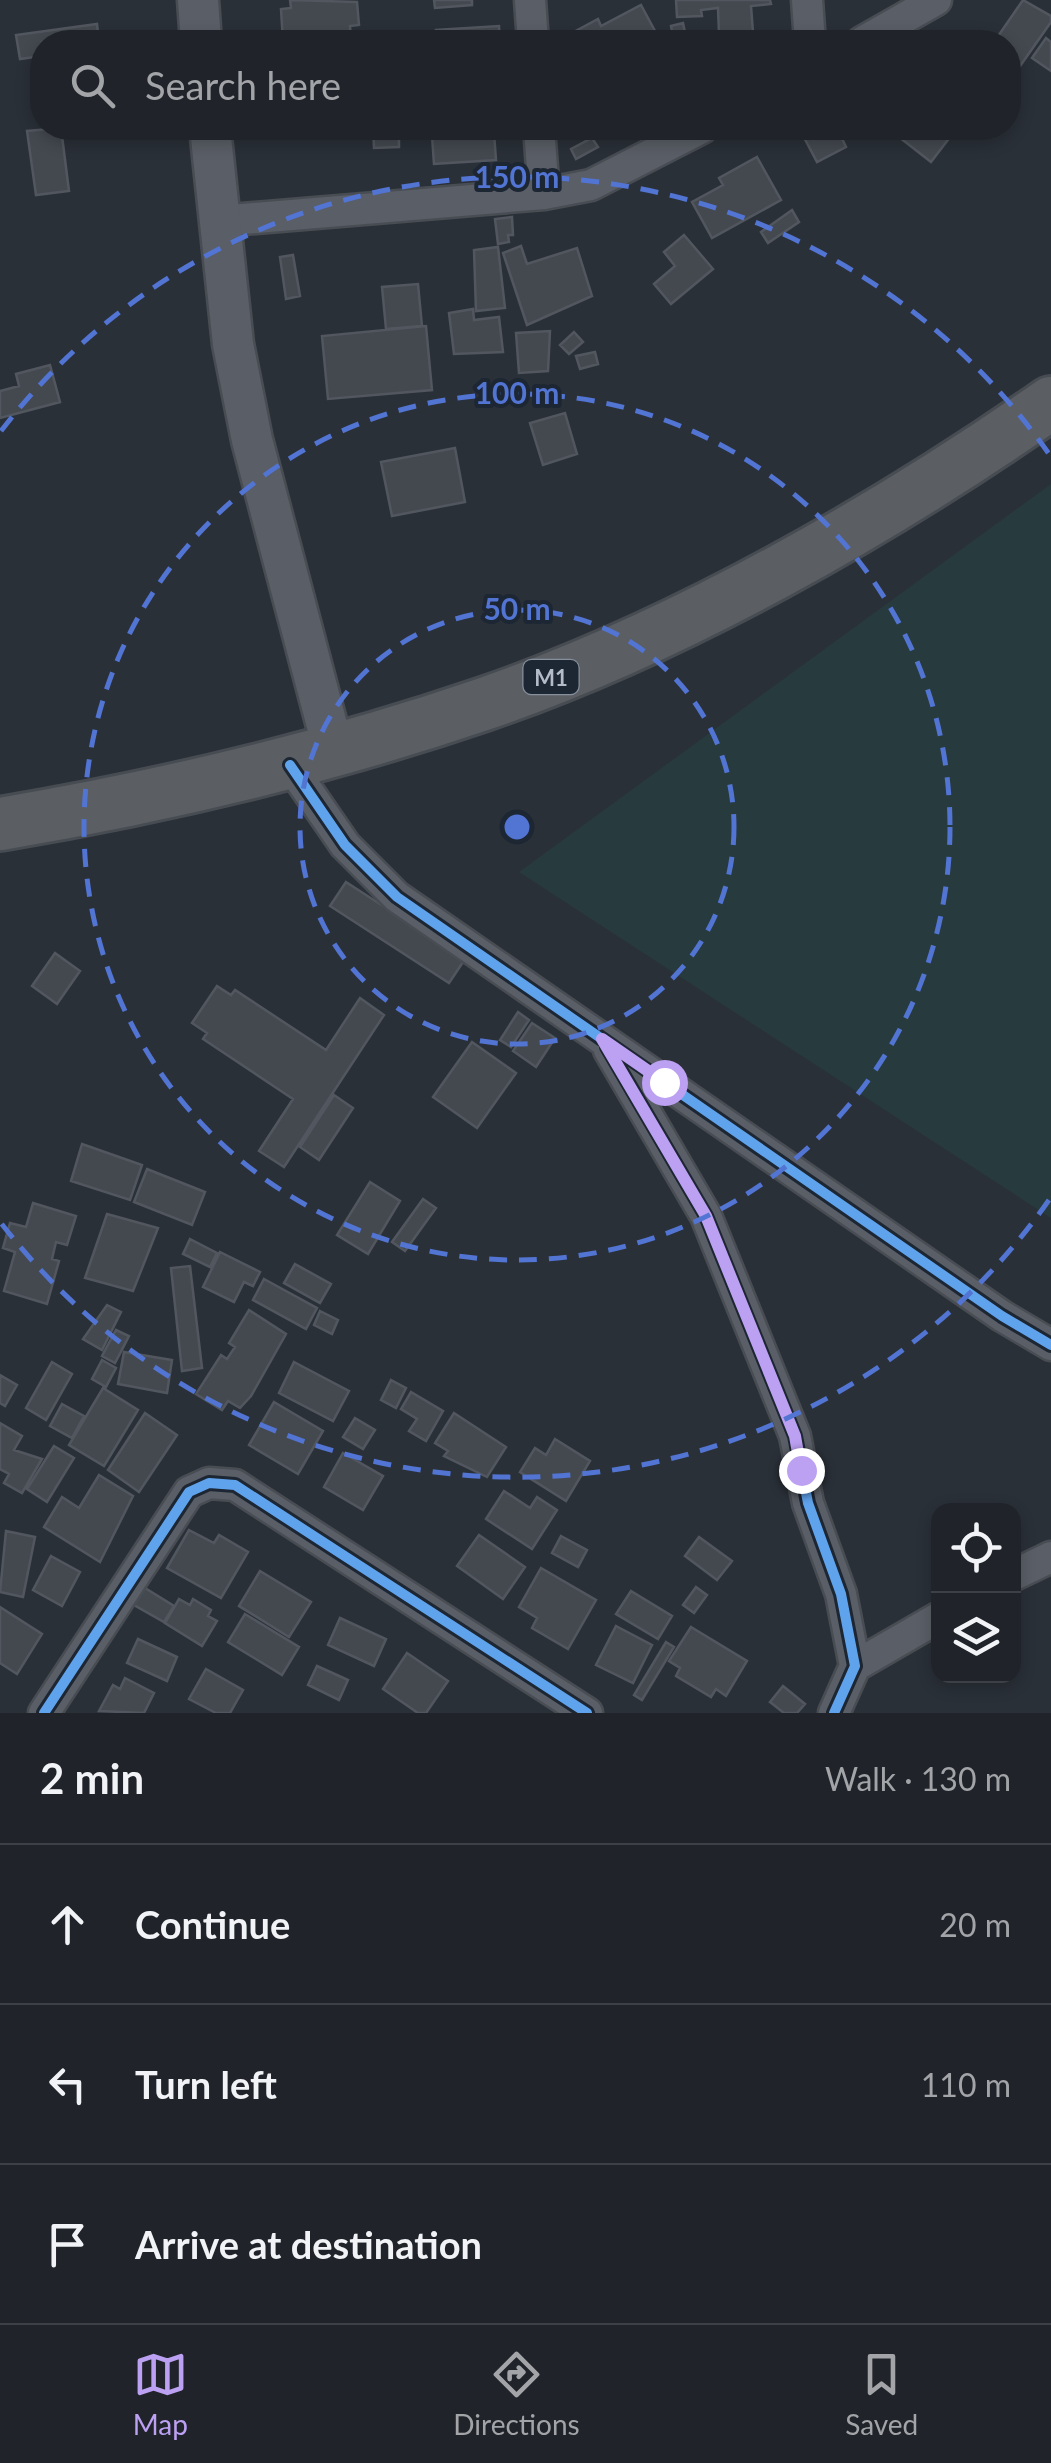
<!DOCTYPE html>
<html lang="en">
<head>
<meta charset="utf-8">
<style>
  body { margin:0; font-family:Lato,sans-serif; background:#2d3036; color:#f1f3f6 }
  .controls { position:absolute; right:30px; bottom:30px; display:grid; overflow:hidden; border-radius:20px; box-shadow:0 5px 15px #0003 }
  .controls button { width:90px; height:90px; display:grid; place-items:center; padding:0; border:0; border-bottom:2px solid #3d4147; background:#20242a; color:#f1f3f6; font:50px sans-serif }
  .stop { position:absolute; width:30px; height:30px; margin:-22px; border:8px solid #bca0f2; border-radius:50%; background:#fff }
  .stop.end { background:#bca0f2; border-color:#fff; box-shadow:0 2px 10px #0008 }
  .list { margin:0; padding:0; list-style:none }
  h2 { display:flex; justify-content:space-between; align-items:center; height:130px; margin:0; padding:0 40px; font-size:42px }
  h2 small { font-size:32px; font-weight:400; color:#a2a4a8 }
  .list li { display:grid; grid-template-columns:65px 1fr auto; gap:30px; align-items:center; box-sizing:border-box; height:160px; padding:0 40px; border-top:2px solid #3d4147 }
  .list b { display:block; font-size:38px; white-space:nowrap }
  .list em { font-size:32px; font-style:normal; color:#a2a4a8 }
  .icon { flex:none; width:55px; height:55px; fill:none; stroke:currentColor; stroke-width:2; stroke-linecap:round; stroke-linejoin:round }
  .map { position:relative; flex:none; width:1051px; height:1713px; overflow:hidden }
  .search { position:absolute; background:#20242a; box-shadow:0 5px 15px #0003; left:30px; right:30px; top:30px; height:110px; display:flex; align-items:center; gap:25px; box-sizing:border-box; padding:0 35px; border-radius:40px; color:#a2a4a8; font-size:38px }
  .sheet { height:610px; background:#20242a }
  nav { display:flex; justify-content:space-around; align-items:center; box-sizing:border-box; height:140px; border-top:2px solid #3d4147; background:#20242a; font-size:28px; color:#a2a4a8 }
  nav a { display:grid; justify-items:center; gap:5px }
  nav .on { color:#bca0f2 }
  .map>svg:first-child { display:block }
  .green { fill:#273a3e }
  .building { fill:#444950; stroke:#52575f; stroke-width:2.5 }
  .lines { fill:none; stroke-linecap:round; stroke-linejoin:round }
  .minor-casing { stroke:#484c53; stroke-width:35 }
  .tertiary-casing { stroke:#484c53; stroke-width:45 }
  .trunk-casing { stroke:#474c53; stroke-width:58 }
  .minor { stroke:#5a5e66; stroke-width:30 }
  .tertiary { stroke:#5a5e66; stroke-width:40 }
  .trunk { stroke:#5b5f64; stroke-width:52 }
  .cycleway-casing { stroke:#1d2633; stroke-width:16 }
  .cycleway { stroke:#60a3ed; stroke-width:10 }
  .route { stroke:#bca0f2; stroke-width:12 }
  .ring { fill:none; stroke:#5274d3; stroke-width:5; stroke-dasharray:18 12 }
  .labels { text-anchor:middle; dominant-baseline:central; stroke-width:8; stroke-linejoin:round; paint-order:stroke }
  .shield { fill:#1d2633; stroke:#878f9c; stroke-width:2.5 }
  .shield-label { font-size:22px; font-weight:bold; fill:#b4bcc9 }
  .centre { fill:#5274d3; stroke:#1d2633; stroke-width:5 }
  .ring-label { font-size:30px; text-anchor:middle; font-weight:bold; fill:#5274d3; stroke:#1d2633; stroke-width:8; stroke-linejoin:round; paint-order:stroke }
</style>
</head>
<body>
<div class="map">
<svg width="1051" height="1713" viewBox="0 0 1051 1713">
  <rect width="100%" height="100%" fill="#2a3038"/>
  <path class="green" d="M1051,484V1218L519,872Z"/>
  <path class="building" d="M290,0L357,2L359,25L350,26L351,38L283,42L281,9L291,8Z
    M434,0H472V5L435,8Z
    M676,0H770L771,4L751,6L753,32L719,34L718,8L701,10L702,16L677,17Z
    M1023,0L1051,16V22L1018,69L1008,62V42H994Z
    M641,5L661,42H574L570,34L598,19L601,26Z
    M683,23L687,42H674L671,26Z
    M97,24L99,42H42V56L20,59L16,35Z
    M499,26L500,42H437L436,30Z
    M1046,38L1051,42V71L1032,58Z
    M61,128L69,191L36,195L27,131Z
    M373,128H415V137H399V147L374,148Z
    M433,128H477V130L433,133Z
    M799,128H837L846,147L817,162Z
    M907,128H957L931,162L899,137Z
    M494,132L496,160L434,164L432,136Z
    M592,138L598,147L576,159L571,149Z
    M757,157L781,200L712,238L692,202L723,185L719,178Z
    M792,210L799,222L768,243L761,232Z
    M512,217L513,235H508L509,242L498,244L495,219Z
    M684,235L713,269L671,304L654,284L675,266L664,252Z
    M521,246L527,264L577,248L592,296L527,325L503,253Z
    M498,247L505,308L476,311L474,250Z
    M293,255L300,296L286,299L280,257Z
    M418,284L422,326L386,329L382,287Z
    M473,309L474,320L499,317L503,352L454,354L449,313Z
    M426,326L432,390L328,399L322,336Z
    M550,331L548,371L519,373L516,333Z
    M574,332L583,342L569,354L560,345Z
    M595,352L598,364L580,369L576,356Z
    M50,365L60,402L0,418V391L19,386L16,374Z
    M565,413L577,454L543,465L530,423Z
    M455,448L465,502L392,516L381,462Z
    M346,882L465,959L449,983L330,906Z
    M55,953L80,971L57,1004L32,986Z
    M217,986L231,995L235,990L326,1050L360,998L384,1015L284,1167L259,1151L293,1099L203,1039L207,1033L192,1023Z
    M518,1012L529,1020L511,1047L500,1040Z
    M532,1023L555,1038L536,1067L513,1051Z
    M472,1042L516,1073L477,1128L433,1097Z
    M334,1095L353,1108L319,1160L300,1147Z
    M82,1144L142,1165L130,1200L71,1181Z
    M147,1169L205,1192L192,1225L134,1202Z
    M370,1182L400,1201L368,1254L337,1235Z
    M423,1199L436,1208L405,1251L392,1242Z
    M33,1203L76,1216L67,1245L56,1242L52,1259L59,1261L47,1304L4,1291L15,1252L3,1248L10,1223L26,1227Z
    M107,1214L158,1228L133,1291L85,1278Z
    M190,1239L217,1253L210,1267L183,1254Z
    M220,1252L260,1272L253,1286L244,1282L234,1302L203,1287Z
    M295,1264L331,1284L320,1303L284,1283Z
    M190,1266L202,1368L182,1371L171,1268Z
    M264,1279L317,1308L306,1329L253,1300Z
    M107,1305L121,1312L102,1350L83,1339Z
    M249,1310L286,1334L251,1396L240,1408L228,1401L222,1410L196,1394L221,1355L227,1359L235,1347L229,1343Z
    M320,1311L338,1320L332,1334L314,1325Z
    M116,1330L129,1336L115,1363L102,1356Z
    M124,1352L172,1360L167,1393L118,1384Z
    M102,1360L116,1368L106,1387L92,1379Z
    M52,1362L72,1374L46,1420L26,1408Z
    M294,1362L349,1391L333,1421L279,1393Z
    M0,1375L17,1385L5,1406L0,1403Z
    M391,1380L406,1388L396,1408L381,1400Z
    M103,1388L138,1410L104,1466L69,1445Z
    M411,1392L443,1411L426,1441L409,1431L417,1419L401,1409Z
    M274,1402L323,1431L298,1474L249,1445Z
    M62,1404L84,1416L72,1438L50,1426Z
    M145,1413L177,1435L139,1492L108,1470Z
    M454,1413L506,1447L487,1477L444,1456L448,1451L435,1443Z
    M355,1418L375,1430L363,1449L343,1437Z
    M0,1423L22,1436L14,1450L42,1459L22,1493L4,1483L9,1474L0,1469Z
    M555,1439L590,1461L566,1501L520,1472L535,1448L546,1455Z
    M54,1446L74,1458L47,1502L27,1489Z
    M343,1453L383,1476L363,1510L324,1487Z
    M99,1475L133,1496L100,1562L44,1527L62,1497L79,1508Z
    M504,1491L530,1508L537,1497L557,1510L532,1549L486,1519Z
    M189,1530L214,1543L219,1535L248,1552L221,1598L167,1568Z
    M6,1531L35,1537L23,1597L0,1592Z
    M479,1535L525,1567L503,1599L457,1566Z
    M561,1536L587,1550L578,1567L552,1553Z
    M699,1537L732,1561L717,1580L685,1556Z
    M51,1556L80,1572L62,1606L33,1590Z
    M541,1568L596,1600L568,1649L532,1628L537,1618L519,1607Z
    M260,1571L311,1602L289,1637L239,1606Z
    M696,1587L707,1595L694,1613L683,1605Z
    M145,1588L174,1606L164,1622L134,1605Z
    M631,1591L672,1616L658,1639L616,1614Z
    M179,1599L190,1605L193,1599L211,1610L208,1616L217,1621L202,1646L165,1623Z
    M0,1607L42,1634L17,1674L0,1663Z
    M245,1614L299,1647L282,1675L228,1642Z
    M340,1618L386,1639L374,1666L328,1645Z
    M616,1626L652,1645L633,1683L596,1665Z
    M691,1627L747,1661L726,1696L716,1689L711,1697L676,1676L680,1668L669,1661Z
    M138,1639L177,1657L167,1681L127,1663Z
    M666,1642L674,1647L642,1700L634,1695Z
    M407,1653L448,1681L426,1713H418L383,1689Z
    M317,1666L348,1680L339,1700L308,1685Z
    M206,1669L243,1690L230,1713H216L189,1699Z
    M125,1678L154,1693L144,1713L99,1711L113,1685L120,1689Z
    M783,1686L805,1704L797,1713H784L770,1702Z"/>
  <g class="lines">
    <g class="minor-casing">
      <path id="minor" d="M530,0L533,42
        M807,0L810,42
        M862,42L936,0
        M539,128L544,194
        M219,221L544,194L591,185L702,128
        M290,765L345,845L397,897L1002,1316L1051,1345
        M609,1050L706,1216L795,1436L808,1503L841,1594L855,1666L834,1713
        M1014,1575L1051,1557
        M855,1666L938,1618
        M44,1713L189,1492L209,1483L235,1485L587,1713"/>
    </g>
    <g class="tertiary-casing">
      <path id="tertiary" d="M198,0L201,42
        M210,128L233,344L252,440L334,752"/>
    </g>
    <g class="trunk-casing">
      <path id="trunk" d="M0,824C165,796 326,758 484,704C679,637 883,520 1051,403"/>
    </g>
    <use href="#minor" class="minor"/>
    <use href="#tertiary" class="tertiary"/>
    <use href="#trunk" class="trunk"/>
    <g class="cycleway-casing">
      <path id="cycleway" d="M290,765L345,845L397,897L1002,1316L1051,1345
        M607,1047L706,1216L795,1436L808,1503L841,1594L855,1666L834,1713
        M44,1713L189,1492L209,1483L235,1485L587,1713"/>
    </g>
    <use href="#cycleway" class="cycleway"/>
  </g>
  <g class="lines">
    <path class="route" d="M664,1082L602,1039L706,1216L795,1436L801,1470"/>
  </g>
  <g class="ring">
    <circle cx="517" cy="827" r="217"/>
    <circle cx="517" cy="827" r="433"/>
    <path d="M1049 1200A650 650 0 0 1 1 1223M1 431A650 650 0 0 1 1049 454"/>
  </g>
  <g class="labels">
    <rect class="shield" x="523.5" y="660" width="55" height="34" rx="8"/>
    <g class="shield-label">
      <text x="551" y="677">M1</text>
    </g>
  </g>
  <circle cx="517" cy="827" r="15" class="centre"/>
  <g class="ring-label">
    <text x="517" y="188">150 m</text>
    <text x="517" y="404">100 m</text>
    <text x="517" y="620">50 m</text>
  </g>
</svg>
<div class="controls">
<button><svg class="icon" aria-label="locate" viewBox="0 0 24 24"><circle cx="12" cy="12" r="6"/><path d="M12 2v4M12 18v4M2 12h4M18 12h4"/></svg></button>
<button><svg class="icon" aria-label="layers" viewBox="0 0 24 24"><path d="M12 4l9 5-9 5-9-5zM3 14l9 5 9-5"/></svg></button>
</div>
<div class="stop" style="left:664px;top:1082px"></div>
<div class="stop end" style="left:801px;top:1470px"></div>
<div class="search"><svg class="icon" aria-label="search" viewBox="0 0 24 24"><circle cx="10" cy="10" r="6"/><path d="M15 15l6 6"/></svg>Search here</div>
</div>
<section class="sheet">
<h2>2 min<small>Walk · 130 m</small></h2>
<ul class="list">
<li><svg class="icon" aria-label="ahead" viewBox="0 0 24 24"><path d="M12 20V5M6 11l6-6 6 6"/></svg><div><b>Continue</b></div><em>20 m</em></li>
<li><svg class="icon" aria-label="left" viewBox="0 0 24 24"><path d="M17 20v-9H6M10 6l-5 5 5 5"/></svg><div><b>Turn left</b></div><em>110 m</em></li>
<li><svg class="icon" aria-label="arrive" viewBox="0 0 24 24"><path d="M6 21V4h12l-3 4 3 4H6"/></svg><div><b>Arrive at destination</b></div></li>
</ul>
</section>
<nav>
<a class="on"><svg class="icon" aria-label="map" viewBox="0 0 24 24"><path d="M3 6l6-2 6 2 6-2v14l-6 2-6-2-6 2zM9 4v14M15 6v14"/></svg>Map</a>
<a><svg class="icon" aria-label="directions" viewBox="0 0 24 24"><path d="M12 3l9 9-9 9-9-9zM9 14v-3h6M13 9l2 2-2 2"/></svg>Directions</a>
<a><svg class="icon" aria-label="saved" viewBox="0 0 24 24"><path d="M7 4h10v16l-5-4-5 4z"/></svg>Saved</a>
</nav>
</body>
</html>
